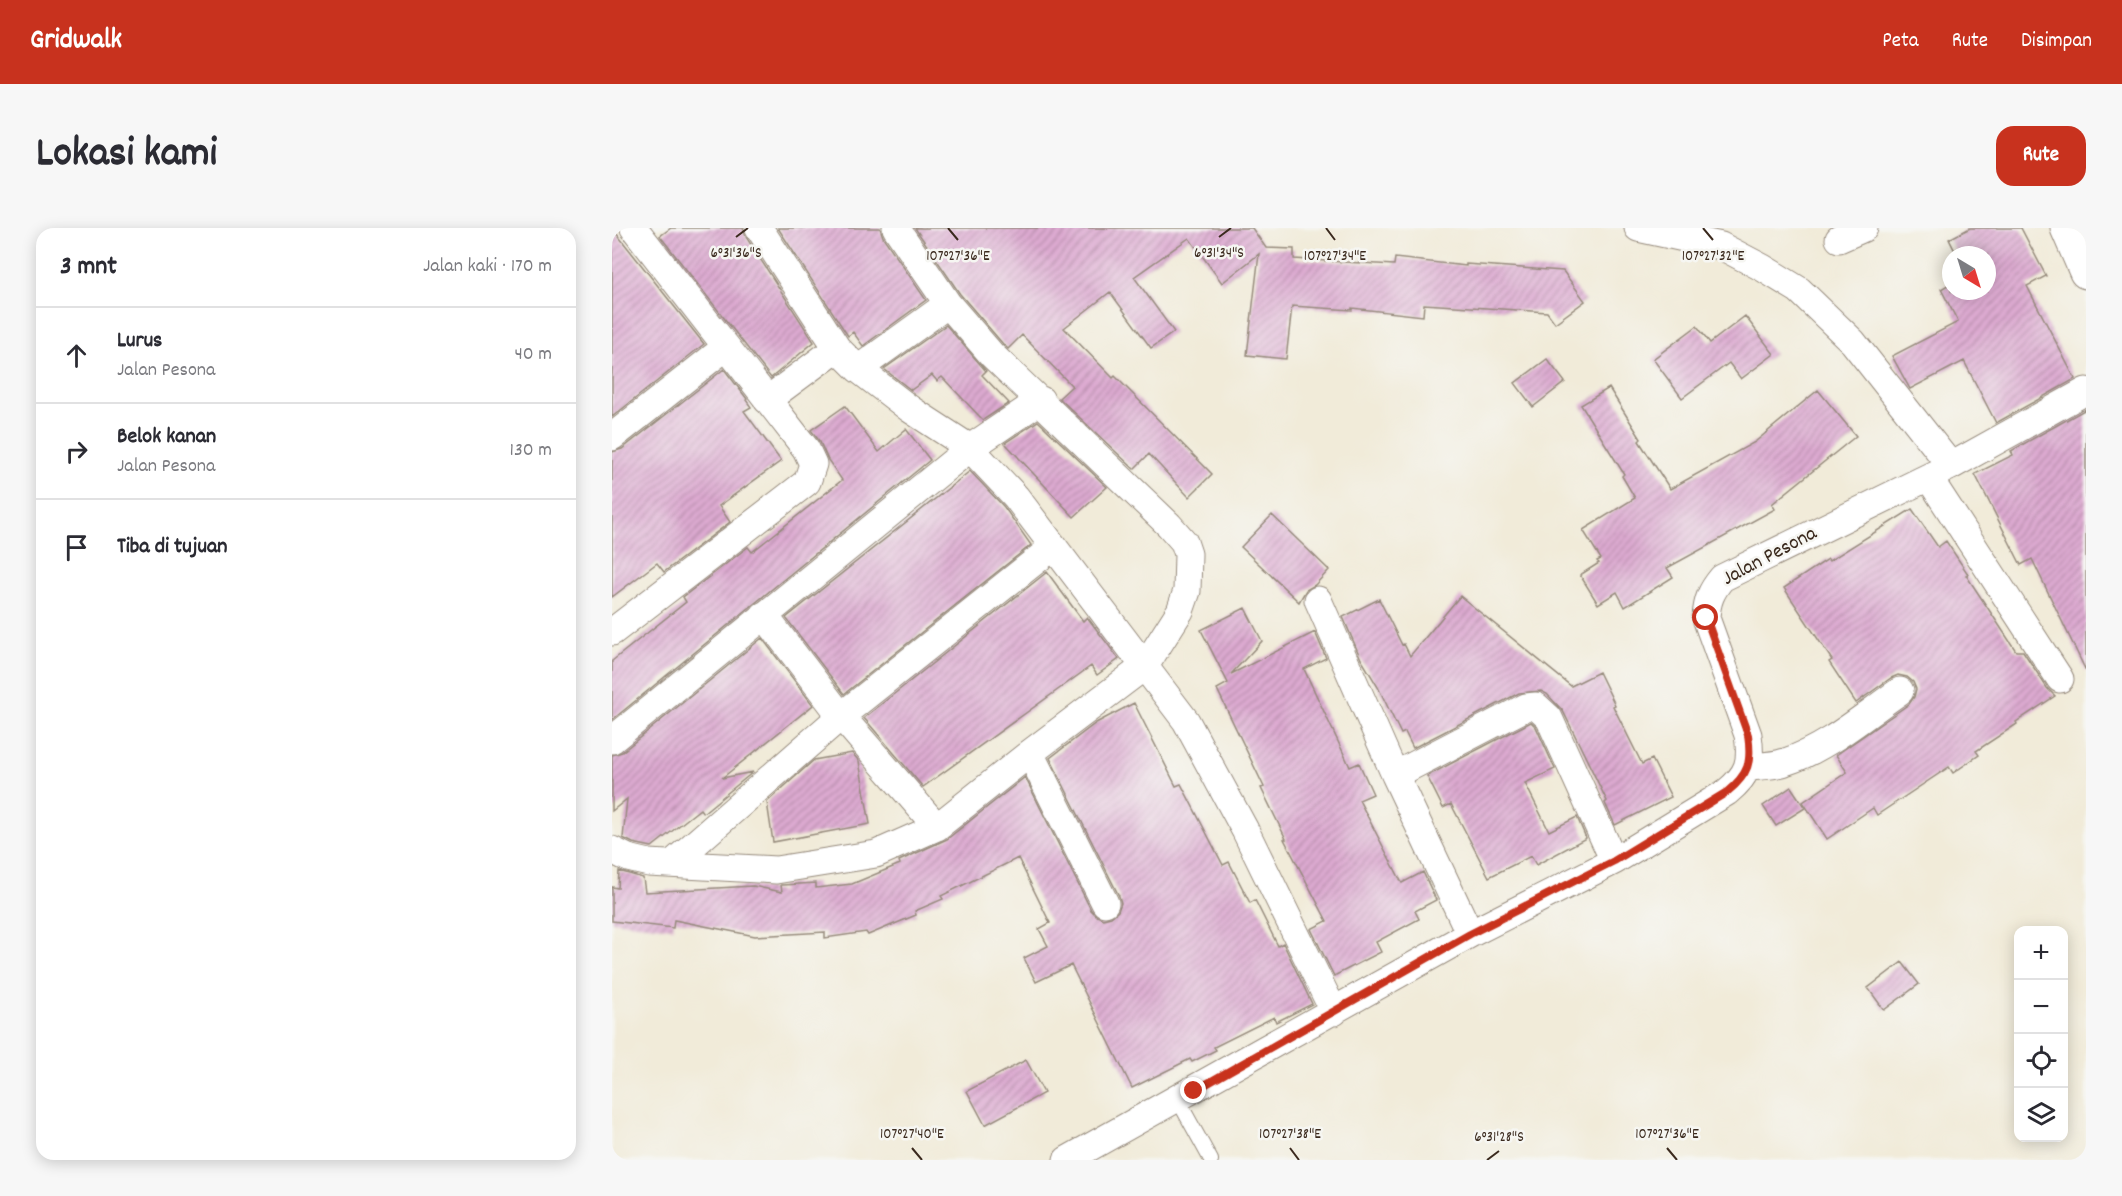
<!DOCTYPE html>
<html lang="id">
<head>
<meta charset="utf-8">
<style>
  body { margin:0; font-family:Dekko,sans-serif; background:#f7f7f7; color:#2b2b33 }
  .controls { position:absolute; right:18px; bottom:18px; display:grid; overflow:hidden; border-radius:12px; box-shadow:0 3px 15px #0003 }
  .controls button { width:54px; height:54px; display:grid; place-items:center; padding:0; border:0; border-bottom:2px solid #e1e1e2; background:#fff; color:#2b2b33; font:30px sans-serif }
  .compass { position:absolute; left:1330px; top:18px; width:54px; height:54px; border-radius:50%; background:#fff; box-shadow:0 3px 15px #0003; rotate:142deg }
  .stop { position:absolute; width:18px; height:18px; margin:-14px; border:4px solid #c8321e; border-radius:50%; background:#fff }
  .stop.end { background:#c8321e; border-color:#fff; box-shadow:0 2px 6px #0008 }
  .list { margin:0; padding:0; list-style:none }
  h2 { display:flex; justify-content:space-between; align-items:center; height:78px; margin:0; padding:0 24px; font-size:26px }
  h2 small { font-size:20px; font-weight:400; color:#7c7c81 }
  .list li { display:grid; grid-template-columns:39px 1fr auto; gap:18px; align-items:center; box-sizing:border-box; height:96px; padding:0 24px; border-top:2px solid #e1e1e2 }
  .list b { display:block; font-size:22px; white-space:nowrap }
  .list p { margin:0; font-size:20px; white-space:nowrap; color:#7c7c81 }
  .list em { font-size:20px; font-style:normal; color:#7c7c81 }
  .icon { flex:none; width:33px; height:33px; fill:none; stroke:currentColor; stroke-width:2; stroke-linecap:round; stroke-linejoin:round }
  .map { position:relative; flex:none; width:1474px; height:932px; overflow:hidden; border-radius:18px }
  header { display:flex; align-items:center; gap:36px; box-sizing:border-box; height:84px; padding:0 30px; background:#c8321e; color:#fff }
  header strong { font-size:28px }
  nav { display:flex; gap:33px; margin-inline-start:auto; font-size:21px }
  .intro { display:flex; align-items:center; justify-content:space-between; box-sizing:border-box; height:144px; padding:0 36px }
  h1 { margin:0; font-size:42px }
  .button { padding:15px 27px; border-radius:18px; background:#c8321e; color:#fff; font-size:21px; font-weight:700 }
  main { display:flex; gap:36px; padding:0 36px }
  aside { flex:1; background:#fff; border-radius:18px; box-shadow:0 3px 15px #0003 }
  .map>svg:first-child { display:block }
  .building { fill:url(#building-hatch) }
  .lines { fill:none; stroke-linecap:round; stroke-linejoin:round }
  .service-casing { stroke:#968a7c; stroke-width:16 }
  .minor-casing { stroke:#968a7c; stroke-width:29 }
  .tertiary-casing { stroke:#968a7c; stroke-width:35 }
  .service { stroke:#fff; stroke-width:14 }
  .minor { stroke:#fff; stroke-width:27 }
  .tertiary { stroke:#fff; stroke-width:33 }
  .route { stroke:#c8321e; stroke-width:8 }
  .ticks { fill:none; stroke:#3b2a1e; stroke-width:2 }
  .labels { text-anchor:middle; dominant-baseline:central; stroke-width:5; stroke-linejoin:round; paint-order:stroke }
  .street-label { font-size:21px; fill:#3b2a1e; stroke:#f6f6f2 }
  .ticks-label { font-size:15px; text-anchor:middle; fill:#3b2a1e; stroke:#f6f6f2; stroke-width:5; stroke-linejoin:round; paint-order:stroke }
</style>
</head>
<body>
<header>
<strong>Gridwalk</strong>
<nav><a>Peta</a><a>Rute</a><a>Disimpan</a></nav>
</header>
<div class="intro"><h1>Lokasi kami</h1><a class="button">Rute</a></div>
<main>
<aside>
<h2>3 mnt<small>Jalan kaki · 170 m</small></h2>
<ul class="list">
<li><svg class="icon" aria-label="ahead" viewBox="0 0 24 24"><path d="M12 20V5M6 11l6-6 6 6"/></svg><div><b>Lurus</b><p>Jalan Pesona</p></div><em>40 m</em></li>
<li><svg class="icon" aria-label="right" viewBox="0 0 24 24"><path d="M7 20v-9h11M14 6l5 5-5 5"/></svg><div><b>Belok kanan</b><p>Jalan Pesona</p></div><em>130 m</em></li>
<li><svg class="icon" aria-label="arrive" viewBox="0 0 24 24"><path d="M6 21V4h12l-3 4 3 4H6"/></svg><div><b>Tiba di tujuan</b></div></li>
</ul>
</aside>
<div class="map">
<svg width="1474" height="932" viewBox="0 0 1474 932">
  <defs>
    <pattern id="building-hatch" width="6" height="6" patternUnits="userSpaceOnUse" patternTransform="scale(1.5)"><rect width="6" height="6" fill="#ddaad1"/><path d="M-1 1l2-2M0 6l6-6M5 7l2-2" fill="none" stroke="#b48ba9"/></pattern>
  </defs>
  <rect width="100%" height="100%" fill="#f6f6f2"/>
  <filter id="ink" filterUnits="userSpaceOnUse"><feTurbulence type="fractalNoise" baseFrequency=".0167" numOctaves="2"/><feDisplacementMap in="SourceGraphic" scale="12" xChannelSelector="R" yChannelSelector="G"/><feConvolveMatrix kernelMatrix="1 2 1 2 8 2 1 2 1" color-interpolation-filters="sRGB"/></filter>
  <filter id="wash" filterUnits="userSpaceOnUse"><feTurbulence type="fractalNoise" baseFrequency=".008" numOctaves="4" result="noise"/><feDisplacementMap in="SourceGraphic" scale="24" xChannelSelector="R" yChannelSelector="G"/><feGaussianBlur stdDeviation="1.35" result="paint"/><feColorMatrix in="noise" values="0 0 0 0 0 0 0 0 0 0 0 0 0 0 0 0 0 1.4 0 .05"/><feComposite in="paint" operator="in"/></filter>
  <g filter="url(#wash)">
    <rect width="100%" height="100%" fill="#f1ebd9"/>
    <g id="blocks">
      <path class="building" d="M0,0L92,116L0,189Z
        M59,0H131L134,9L202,114L159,150L48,8Z
        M166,0H268L271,9L314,72L251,118L241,104L236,108Z
        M303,0H640L654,20L682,21V31L782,37L783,30L854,38V36L951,43L973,73L943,95L935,84L812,76L811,88L740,80V82L680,78L674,131L635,127L647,26L610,55L577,10L522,49L562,104L539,120L498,64L452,100L501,150L503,148L600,246L577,269L537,226L522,241L447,170L460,158L410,107L396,121L391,116L348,66Z
        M1358,0H1409L1434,48L1415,58L1463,151L1384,195L1352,133L1298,161L1280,128L1346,94L1329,61L1339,55V63H1375V27H1345L1337,11Z
        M1133,88L1162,126L1129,151L1117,135L1070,170L1041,131L1085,98L1098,115Z
        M334,97L374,143L370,147L397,175L371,192L330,149L325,153L320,147L299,162L272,141Z
        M935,131L953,154L921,179L903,155Z
        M112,141L135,171L134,172L139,179L132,183L169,233L107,278L118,294L52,344L45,335L0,369V224L10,221Z
        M997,160L1029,211L1027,213L1058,261L1143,214L1206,162L1244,208L1160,276L1163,281L1055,340L1061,349L1013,379L1005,364L986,376L968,347L987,335L985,333L989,331L971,302L1023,270L1010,248L1012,246L969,177Z
        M233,178L267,224L294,201L318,232L0,492V433L74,374L71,369L136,319L140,324L230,252L216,232L208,214L199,202Z
        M1474,181V443L1420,331L1409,337L1363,246L1401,227L1399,223Z
        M426,193L495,259L462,289L393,215Z
        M358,243L392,279L419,317L232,466L174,390Z
        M1300,281L1326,319L1334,313L1356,346L1354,347L1404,423H1411L1435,460L1443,468L1404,494L1405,496L1364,523L1367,527L1341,545L1337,539L1265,587L1261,580L1215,611L1191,574L1235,544L1224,527L1297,476L1302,469L1304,461L1301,454L1295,449L1286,447L1279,450L1244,475L1217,434L1220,432L1172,360L1216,331L1217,333Z
        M660,287L717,342L703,357L694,362L687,374L629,319Z
        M435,344L471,393L475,389L507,431L485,447L479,438L311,559L252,490Z
        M848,368L959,458L987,444L1003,477L1001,478L1030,536L1040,531L1059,569L1003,597L993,575L995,573L951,483L935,466L929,463L907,465L801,520L793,504L789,506L766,459L749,431L731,389L767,371L790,417L792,416L798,428Z
        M633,380L650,413L619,446L703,404L714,430L692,441L738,539L747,535L761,566L747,572L790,655L811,644L824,672L803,683L807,691L764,714L769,724L722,748L699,701L715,693L672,611H674L649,560L652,559L605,461L616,455L589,402Z
        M150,410L201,477L110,550L141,544L91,585L88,581L40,619L21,615L11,610L15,571L0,583V527L10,524Z
        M522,475L564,558L569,556L611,637L617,634L638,675L643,672L666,718L671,715L700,776L664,794L662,789L602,819L604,822L580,834L578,831L520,860L459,737L424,754L412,730L436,718L427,701L438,695L406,630L329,668L331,671L303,683L304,687L256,707L254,704L213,710V704L143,708L62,692L61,700L0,693V659L6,660L7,643L31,650L33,664L141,658L170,664L169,657H171L204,655V660L240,656L288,636L287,633L335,611L413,549L479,682L485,688L491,691L499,689L506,683L509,675L507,668L438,530L484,495Z
        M919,494L924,499L943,541L913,555L937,603L965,589L974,610L924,637L919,628L877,649L839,576L831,580L815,548Z
        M240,525L247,533L258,596L161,614L155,574L202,532Z
        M1179,559L1193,580L1164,598L1151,578Z
        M1290,734L1307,756L1272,782L1256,760Z
        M414,832L432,865L373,897L355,863Z"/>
    </g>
  </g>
  <g filter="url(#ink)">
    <use href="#blocks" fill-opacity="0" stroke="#968a7c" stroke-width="1.5"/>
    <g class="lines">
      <g class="service-casing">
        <path id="service" d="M566,872L599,932"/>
      </g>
      <g class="minor-casing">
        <path id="minor" d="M147,0L225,120L246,141L298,181L358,220L404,269L574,493L633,602L722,784
          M1026,0L1109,18L1151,40L1187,62L1241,114L1339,238
          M1227,11L1252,0
          M246,141L336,76
          M155,172L225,120
          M0,209L114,119
          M1317,250L1448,451
          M706,372L783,547L858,706
          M152,387L229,488L325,599
          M0,404L195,254L201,236L194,221L22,0
          M0,512L358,220L429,172
          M418,525L493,675
          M1136,539C1148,538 1162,538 1173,534C1214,521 1253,487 1288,463
          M783,547L914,479L924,478L937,490L1002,633
          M0,622L16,630L37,635L164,642L264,626L325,599L418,525L533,438L568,383L575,363L576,326L572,314L557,297L380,127L336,76L284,0
          M61,635L229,488L441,319
          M455,932L858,706L1002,633L1115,564C1137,546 1140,534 1136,507L1094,390C1095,373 1099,363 1110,350L1339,238L1474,163"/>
      </g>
      <g class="tertiary-casing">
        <path id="tertiary" d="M1455,0L1474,44"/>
      </g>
      <use href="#service" class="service"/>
      <use href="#minor" class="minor"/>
      <use href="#tertiary" class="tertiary"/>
    </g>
  </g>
  <g class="lines" filter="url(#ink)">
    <path class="route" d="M582,863L858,706L1002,633L1115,564C1137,546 1140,534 1136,507L1094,390"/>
  </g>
  <path class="ticks" d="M336,0L346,12M714,0L723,12M1091,0L1101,12M124,9L136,0M607,9L619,0M300,920L310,932M678,920L687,932M1055,920L1065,932M875,932L887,923"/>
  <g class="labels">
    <g class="street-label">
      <text transform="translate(1158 329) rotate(-28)">Jalan Pesona</text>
    </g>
  </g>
  <g class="ticks-label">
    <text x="124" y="29">6°31'36"S</text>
    <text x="607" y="29">6°31'34"S</text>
    <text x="346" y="32">107°27'36"E</text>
    <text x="723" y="32">107°27'34"E</text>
    <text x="1101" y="32">107°27'32"E</text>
    <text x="300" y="910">107°27'40"E</text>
    <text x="678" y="910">107°27'38"E</text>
    <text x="1055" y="910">107°27'36"E</text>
    <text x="887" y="913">6°31'28"S</text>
  </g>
</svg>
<div class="controls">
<button>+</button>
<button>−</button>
<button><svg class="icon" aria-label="locate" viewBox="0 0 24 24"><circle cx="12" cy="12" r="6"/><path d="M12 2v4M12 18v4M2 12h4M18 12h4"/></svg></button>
<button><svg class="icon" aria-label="layers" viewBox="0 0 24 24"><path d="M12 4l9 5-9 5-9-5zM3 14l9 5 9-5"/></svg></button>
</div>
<svg class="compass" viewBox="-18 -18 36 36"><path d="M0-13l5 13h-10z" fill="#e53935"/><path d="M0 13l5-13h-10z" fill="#7c7c81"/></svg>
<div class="stop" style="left:1094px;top:390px"></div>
<div class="stop end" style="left:582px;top:863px"></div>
</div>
</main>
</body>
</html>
